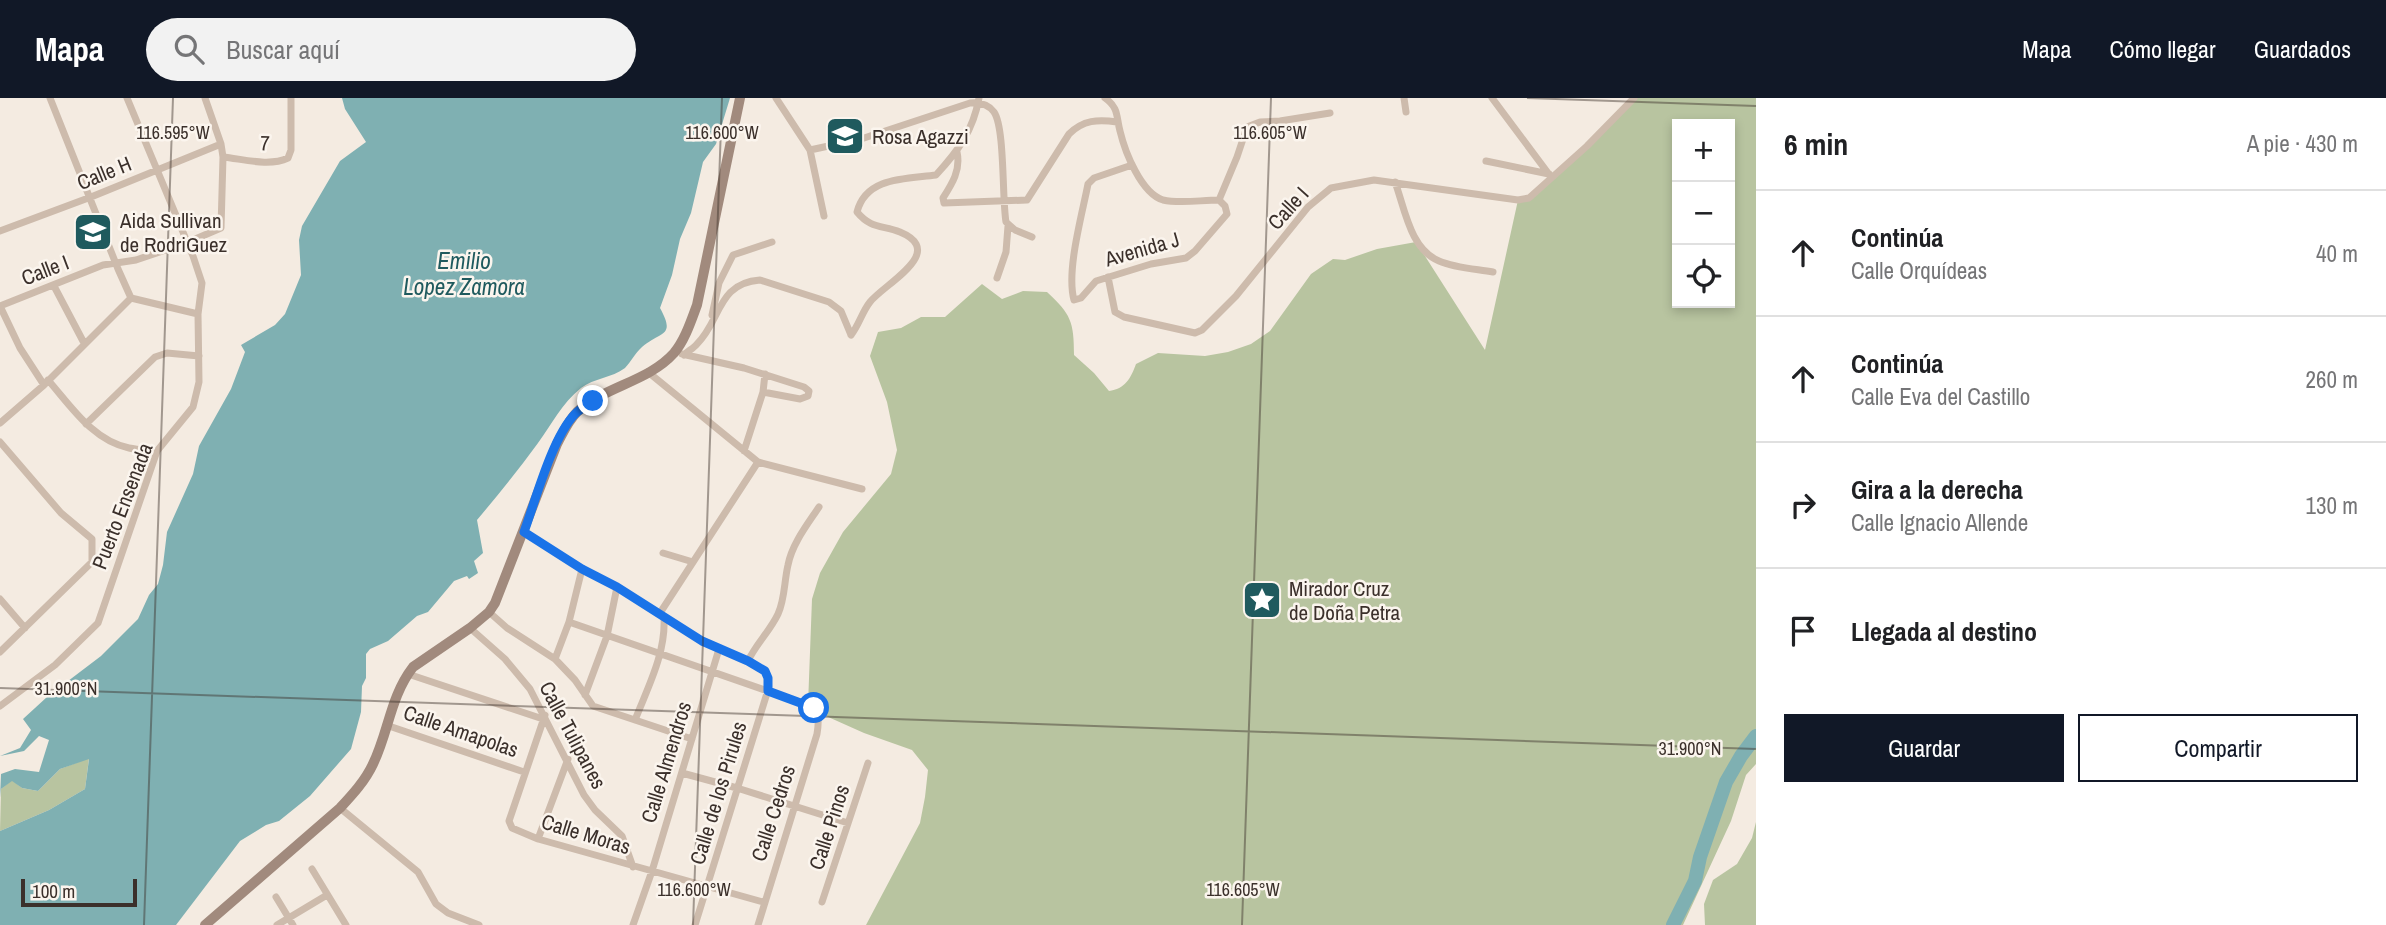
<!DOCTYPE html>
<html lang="es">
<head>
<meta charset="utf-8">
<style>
  body { margin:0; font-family:"Archivo Narrow",sans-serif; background:#f2f2f2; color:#202124 }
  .controls { position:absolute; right:21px; top:21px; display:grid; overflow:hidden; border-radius:0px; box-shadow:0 4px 10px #0003 }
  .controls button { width:63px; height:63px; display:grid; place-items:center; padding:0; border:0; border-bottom:2px solid #e0e0e0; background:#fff; color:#202124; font:35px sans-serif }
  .scale { position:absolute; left:21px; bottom:18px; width:116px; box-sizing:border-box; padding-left:7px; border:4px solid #3b302b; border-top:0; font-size:19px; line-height:24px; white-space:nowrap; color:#3b302b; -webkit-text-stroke:5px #fbf5ee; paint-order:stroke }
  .stop { position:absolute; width:21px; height:21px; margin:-16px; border:5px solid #1a73e8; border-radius:50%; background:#fff }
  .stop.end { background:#1a73e8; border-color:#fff; box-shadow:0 2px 7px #0008 }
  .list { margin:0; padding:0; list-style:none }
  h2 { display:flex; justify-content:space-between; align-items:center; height:91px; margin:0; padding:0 28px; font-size:30px }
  h2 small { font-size:23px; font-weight:400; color:#757577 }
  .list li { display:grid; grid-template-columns:46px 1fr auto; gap:21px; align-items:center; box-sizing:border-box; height:126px; padding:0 28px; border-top:2px solid #e0e0e0 }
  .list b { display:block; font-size:26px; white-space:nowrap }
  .list p { margin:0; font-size:23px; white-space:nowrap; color:#757577 }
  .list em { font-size:23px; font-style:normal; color:#757577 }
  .actions { display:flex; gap:14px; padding:21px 28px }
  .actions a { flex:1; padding:16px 0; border:2px solid #111827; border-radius:0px; text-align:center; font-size:24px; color:#111827 }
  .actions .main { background:#111827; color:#fff }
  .icon { flex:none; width:38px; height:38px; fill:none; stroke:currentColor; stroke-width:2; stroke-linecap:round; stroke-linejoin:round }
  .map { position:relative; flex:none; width:1756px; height:827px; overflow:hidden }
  header { display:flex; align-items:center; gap:42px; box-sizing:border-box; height:98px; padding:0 35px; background:#111827; color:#fff }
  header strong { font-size:33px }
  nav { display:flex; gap:38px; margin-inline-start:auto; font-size:24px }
  .search { width:490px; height:63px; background:#f2f2f2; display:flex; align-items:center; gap:18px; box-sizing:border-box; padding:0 24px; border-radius:38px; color:#757577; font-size:26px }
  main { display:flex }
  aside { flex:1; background:#fff }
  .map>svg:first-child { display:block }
  .green { fill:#b8c4a0; fill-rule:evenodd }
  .water { fill:#7fb0b2 }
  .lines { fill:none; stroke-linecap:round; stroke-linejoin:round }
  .river { stroke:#7fb0b2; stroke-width:14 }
  .street { stroke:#cdbbac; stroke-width:7 }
  .secondary { stroke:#a18a7d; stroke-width:10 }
  .route { stroke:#1a73e8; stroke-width:9 }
  .ticks { fill:none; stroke:#3b302b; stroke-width:2; stroke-opacity:0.45 }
  .labels { text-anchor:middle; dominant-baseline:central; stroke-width:5; stroke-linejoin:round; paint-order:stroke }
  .poi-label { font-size:21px; fill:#3b302b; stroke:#fbf5ee; text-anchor:start }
  .street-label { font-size:21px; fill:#3b302b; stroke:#fbf5ee }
  .water-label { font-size:23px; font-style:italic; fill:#1f5a5e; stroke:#fbf5ee }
  .ticks-label { font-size:18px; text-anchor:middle; fill:#3b302b; stroke:#fbf5ee; stroke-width:5; stroke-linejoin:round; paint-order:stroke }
</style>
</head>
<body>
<header>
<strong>Mapa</strong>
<div class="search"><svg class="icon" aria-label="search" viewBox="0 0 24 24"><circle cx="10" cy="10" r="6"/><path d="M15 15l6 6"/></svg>Buscar aquí</div>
<nav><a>Mapa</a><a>Cómo llegar</a><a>Guardados</a></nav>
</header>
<main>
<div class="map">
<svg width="1756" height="827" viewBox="0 0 1756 827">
  <rect width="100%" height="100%" fill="#f4ebe1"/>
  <path class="green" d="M1636,0H1756V666L1746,677L1731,723L1683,827H866L920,725L925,699L928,672L912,652L864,635L817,614L808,607L812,501L820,475L843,434L891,376L897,352L887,304L870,258L878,234L901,230L921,219H945L982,186L1002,201L1023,193L1047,194C1071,216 1074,224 1074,257L1094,275L1109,293C1125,291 1131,280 1136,266L1158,255L1205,258L1228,254L1251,246L1270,233L1311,176L1333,161L1345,162L1377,151L1416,144L1485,252L1518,102L1529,100ZM1677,26H1730V205H1677Z
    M89,660L85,691L49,712L0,733L1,691L12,682L22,690L38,693L60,671Z
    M1756,724V827H1705L1704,806L1713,782L1737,766L1752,740Z"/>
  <path class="water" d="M342,0H730L716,46L703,64L691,115L680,141L672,177L660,210C676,239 661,233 642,249C635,255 631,264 625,270C612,280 594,280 581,290C562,305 552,326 538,345C519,371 498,397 477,422L483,455L474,463L478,475L469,481L467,478L454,483L428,514L417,518L388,543L370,551L366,556V580L362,588L361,614L351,651L310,698L279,723L266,727L240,743L176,827H0V733L49,712L85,691L89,661L60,671L38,693L22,690L12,683L1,691L0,700L1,676L15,671L39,674L49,642L39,638L24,653L0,658L20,650L31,632L23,621L47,599L101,558L138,521L149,497L158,486L163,467L167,434L193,376L199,348L231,291L245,254L241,247L275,227L285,216L301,177L299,142L302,128L340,63L366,44L345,11Z"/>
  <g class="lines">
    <path class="river" d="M1673,827L1695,783L1700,759L1726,684L1741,658L1756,638"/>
    <path class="street" d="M50,0L118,171L131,200
      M776,0L810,52L824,118
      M1105,0C1119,10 1116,18 1120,33C1125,54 1141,95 1163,102C1180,106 1201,102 1219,102L1225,108L1227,116L1195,153L1186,160L1151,166L1096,183L1081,200L1074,202C1066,173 1082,117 1088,86L1094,80L1132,67
      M1404,0L1406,14
      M1492,0L1551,79
      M810,52L861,41L970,5C980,4 988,6 994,14C1005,30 1002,101 1006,124L1015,132L1032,139
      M957,54C961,72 952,86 943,100L944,105L1027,102L1069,36C1083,22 1098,21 1117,24
      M223,59C243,61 269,69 288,60L291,52V0
      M1486,63L1549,76
      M1395,84C1405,111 1410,151 1439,163C1455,170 1476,171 1493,174
      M1219,102L1237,59L1247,29L1260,24L1280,23L1330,15
      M0,133L91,99L221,46
      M1108,179L1115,214L1124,219L1195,235L1202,232L1236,198L1308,109L1331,90L1374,82L1518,102L1529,100L1587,48L1634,0
      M997,180L1006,154L1008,128
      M54,188L84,245
      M131,200L198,216
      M0,208L103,167L136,162L186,145L221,130L223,59L221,46L205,0
      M0,208L20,250L44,287
      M712,217L719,185L733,157L772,144
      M851,237C859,227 862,214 870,204C884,186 948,154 900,134C882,127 871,131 857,114C866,79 905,81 936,77C958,53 973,33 979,0
      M682,256L744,270L804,289L809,293L808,298L800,301L763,294
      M684,257C688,253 694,250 697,246C721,223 717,185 760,182L829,204L841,213L851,237
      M648,274L758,364L862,391
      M48,282C70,307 93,343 129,350C138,352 148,352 157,353
      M0,325L44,287L131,200
      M86,326L155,259L167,255L199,258
      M0,344L61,415L92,441V464L0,554
      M744,353L763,294L765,276
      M524,434L582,471L617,489L702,543L748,563L765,573L768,580V592L695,827
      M663,455L693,464
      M0,501L25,530
      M489,514L507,530L555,561L575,582L593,608L692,641
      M660,515L758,364
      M569,524L808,607C820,614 819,624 817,636L758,827
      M470,530L505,561L530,591L584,697L595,712L622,738L633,769
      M555,561L569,524L582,471
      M748,563C756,546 770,533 778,516C785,501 784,484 788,467C792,446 807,427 819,409
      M408,576L543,621
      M585,597L607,538L617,489
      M0,608L55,567L98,525L157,353L193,309L199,284L198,216L202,185L193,158L127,0
      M545,617L509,723L512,730L538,741L763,804
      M635,622C648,589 666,555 664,519
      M386,627L524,674
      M682,675L737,690L848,725
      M340,710L418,774L436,806L448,815L479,827
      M538,741L568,661
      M312,771L346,827
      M276,799L293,827
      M822,804L868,665
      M277,827L327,797
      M633,827L652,773L719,551"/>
    <path class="secondary" d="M205,827L340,710C353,696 365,683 373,666C389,633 390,599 413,569L470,530L489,514L495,505L557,346C563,335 568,323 577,314C605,288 648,284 674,255C685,242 691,223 697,207L740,0"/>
  </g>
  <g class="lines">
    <path class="route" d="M593,303C587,307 580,311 575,316C552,340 536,401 524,434L582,471L617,489L702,543L748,563L765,573L768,580V593L814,610"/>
  </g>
  <path class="ticks" d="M1527,0L1756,8M0,590L1756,651M144,827L173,0M693,827L722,0M1242,827L1271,0"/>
  <defs>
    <g id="school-square" transform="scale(2.0125)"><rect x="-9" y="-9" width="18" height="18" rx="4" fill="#1f5a5e" stroke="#fbf5ee"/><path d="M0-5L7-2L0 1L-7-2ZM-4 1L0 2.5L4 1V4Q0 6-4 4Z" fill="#fff"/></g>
    <g id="sight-square" transform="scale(2.0125)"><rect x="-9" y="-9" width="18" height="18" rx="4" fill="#1f5a5e" stroke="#fbf5ee"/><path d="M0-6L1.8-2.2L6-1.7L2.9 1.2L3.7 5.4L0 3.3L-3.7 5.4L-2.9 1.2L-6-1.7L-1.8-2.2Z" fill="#fff"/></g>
  </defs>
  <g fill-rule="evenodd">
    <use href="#school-square" x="845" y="38"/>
    <use href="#school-square" x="93" y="134"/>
    <use href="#sight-square" x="1262" y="502"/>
  </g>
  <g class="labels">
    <g class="poi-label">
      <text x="872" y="38">Rosa Agazzi</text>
      <text x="120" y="122">Aida Sullivan<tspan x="120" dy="24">de RodriGuez</tspan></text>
      <text x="1289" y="490">Mirador Cruz<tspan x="1289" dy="24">de Doña Petra</tspan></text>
    </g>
    <g class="street-label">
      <text transform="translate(265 45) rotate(2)">7</text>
      <text transform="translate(104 75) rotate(-22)">Calle H</text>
      <text transform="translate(1288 110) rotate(-48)">Calle I</text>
      <text transform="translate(1142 151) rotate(-16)">Avenida J</text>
      <text transform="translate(45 172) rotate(-21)">Calle I</text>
      <text transform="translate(122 408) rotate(-69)">Puerto Ensenada</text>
      <text transform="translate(461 633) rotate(19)">Calle Amapolas</text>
      <text transform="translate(573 637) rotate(62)">Calle Tulipanes</text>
      <text transform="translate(666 664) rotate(-73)">Calle Almendros</text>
      <text transform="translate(718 695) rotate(-73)">Calle de los Pirules</text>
      <text transform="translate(773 715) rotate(-72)">Calle Cedros</text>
      <text transform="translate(829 729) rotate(-72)">Calle Pinos</text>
      <text transform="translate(586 736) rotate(17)">Calle Moras</text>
    </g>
    <g class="water-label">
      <text x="464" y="162">Emilio<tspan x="464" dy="26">Lopez Zamora</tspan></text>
    </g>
  </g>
  <g class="ticks-label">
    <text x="173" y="41">116.595°W</text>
    <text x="722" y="41">116.600°W</text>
    <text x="1270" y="41">116.605°W</text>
    <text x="66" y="597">31.900°N</text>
    <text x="1690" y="657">31.900°N</text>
    <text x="694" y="798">116.600°W</text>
    <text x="1243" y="798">116.605°W</text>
  </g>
</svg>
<div class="controls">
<button>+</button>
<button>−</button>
<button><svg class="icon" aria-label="locate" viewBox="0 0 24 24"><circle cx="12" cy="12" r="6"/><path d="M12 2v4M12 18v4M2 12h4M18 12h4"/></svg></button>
</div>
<div class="scale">100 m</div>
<div class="stop" style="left:814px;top:610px"></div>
<div class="stop end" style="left:593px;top:303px"></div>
</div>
<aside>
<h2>6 min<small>A pie · 430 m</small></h2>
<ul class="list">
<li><svg class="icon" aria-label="ahead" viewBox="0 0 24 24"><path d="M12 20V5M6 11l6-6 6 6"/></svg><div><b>Continúa</b><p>Calle Orquídeas</p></div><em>40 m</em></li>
<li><svg class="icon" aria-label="ahead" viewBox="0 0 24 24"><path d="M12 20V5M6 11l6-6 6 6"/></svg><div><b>Continúa</b><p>Calle Eva del Castillo</p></div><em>260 m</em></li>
<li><svg class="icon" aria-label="right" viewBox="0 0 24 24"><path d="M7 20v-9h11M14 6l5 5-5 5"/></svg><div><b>Gira a la derecha</b><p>Calle Ignacio Allende</p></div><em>130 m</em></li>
<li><svg class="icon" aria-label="arrive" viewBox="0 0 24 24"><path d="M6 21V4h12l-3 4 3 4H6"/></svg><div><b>Llegada al destino</b></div></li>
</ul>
<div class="actions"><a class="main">Guardar</a><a>Compartir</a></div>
</aside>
</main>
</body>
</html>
